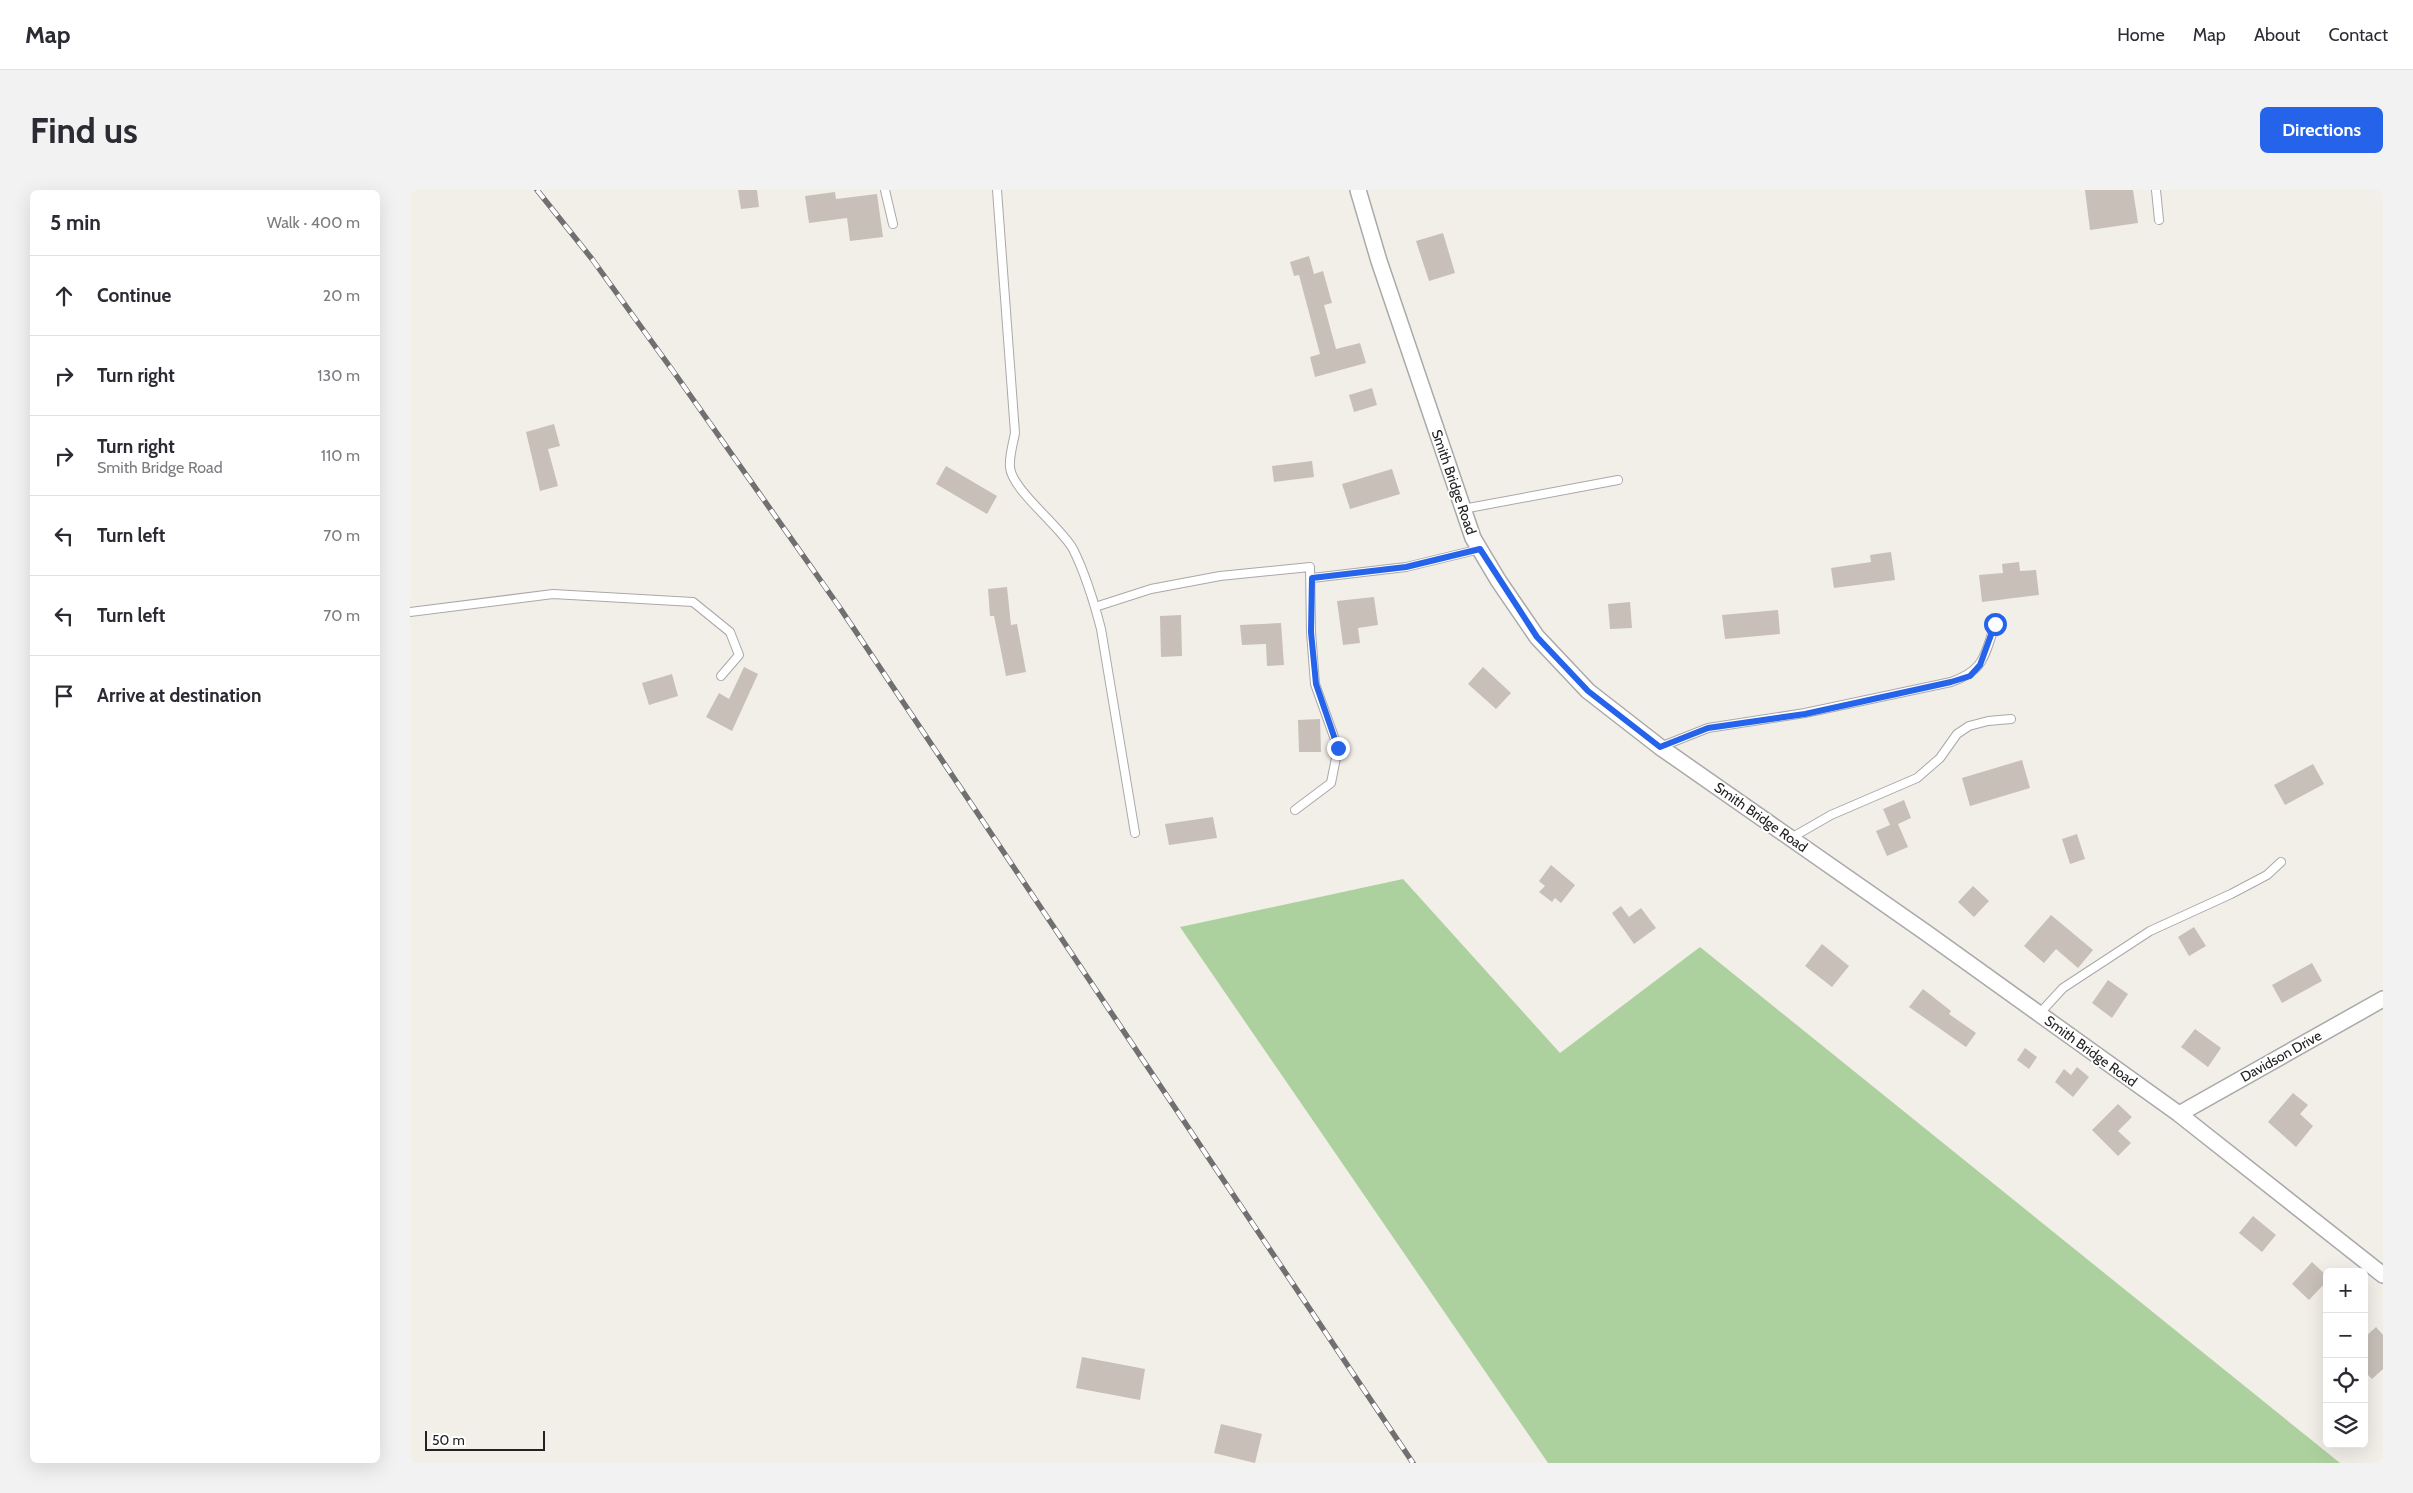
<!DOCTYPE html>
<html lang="en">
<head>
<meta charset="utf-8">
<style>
  body { margin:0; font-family:Cabin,sans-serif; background:#f2f2f3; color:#2b2b33 }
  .controls { position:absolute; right:15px; bottom:15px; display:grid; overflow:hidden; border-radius:8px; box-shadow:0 5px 20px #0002 }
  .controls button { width:45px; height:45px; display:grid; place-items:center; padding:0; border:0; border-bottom:1px solid #e1e1e2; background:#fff; color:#2b2b33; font:25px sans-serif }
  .scale { position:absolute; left:15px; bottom:12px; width:120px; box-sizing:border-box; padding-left:5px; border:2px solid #222; border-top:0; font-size:14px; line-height:18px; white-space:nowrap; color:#222; -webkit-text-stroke:4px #fff; paint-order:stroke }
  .stop { position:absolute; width:15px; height:15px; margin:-11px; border:4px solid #2563eb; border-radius:50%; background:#fff }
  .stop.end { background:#2563eb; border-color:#fff; box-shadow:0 1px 5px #0008 }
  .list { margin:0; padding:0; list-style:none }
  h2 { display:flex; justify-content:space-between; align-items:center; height:65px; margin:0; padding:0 20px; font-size:21px }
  h2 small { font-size:16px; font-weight:400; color:#7c7c81 }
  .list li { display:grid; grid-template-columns:32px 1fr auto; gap:15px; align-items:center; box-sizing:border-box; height:80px; padding:0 20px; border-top:1px solid #e1e1e2 }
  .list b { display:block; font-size:19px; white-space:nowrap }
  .list p { margin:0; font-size:16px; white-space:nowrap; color:#7c7c81 }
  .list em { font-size:16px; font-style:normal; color:#7c7c81 }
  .icon { flex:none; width:28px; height:28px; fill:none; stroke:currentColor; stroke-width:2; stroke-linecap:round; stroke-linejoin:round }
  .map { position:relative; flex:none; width:1973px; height:1273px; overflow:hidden; border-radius:8px }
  header { display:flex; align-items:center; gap:30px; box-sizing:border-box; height:70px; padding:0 25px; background:#fff; border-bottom:1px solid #e1e1e2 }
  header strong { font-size:24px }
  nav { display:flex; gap:28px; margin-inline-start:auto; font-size:18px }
  .intro { display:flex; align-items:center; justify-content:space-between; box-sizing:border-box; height:120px; padding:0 30px }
  h1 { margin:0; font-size:35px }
  .button { padding:12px 22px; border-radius:8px; background:#2563eb; color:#fff; font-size:18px; font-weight:700 }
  main { display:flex; gap:30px; padding:0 30px }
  aside { flex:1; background:#fff; border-radius:8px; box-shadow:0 5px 20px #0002 }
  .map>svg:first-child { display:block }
  .forest { fill:#add19e }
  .building { fill:#c7bfb8 }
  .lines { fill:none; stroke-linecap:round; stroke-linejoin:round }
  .lane-casing { stroke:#a9a9a9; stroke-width:10 }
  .street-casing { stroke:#a9a9a9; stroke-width:18 }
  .lane { stroke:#fff; stroke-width:8 }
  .street { stroke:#fff; stroke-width:15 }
  .rail-casing { stroke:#707070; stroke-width:5.5 }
  .rail { stroke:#fff; stroke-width:4; stroke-dasharray:11; stroke-linecap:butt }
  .route { stroke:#2563eb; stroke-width:6 }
  .labels { text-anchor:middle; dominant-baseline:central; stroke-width:4; stroke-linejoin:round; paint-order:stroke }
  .street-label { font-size:14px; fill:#222; stroke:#fff }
</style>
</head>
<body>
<header>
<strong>Map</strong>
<nav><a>Home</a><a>Map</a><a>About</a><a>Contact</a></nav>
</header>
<div class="intro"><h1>Find us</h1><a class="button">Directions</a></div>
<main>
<aside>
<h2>5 min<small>Walk · 400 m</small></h2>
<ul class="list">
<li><svg class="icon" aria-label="ahead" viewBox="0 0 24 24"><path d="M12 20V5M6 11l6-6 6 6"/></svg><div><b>Continue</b></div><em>20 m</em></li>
<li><svg class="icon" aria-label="right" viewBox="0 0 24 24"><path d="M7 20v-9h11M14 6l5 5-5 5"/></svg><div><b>Turn right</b></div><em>130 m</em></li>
<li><svg class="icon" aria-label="right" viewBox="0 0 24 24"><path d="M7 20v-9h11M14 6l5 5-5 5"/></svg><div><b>Turn right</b><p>Smith Bridge Road</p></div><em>110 m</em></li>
<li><svg class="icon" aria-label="left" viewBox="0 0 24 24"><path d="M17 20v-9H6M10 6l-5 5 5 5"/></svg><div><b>Turn left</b></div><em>70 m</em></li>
<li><svg class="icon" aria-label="left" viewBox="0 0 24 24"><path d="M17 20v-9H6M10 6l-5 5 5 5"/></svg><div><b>Turn left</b></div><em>70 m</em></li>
<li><svg class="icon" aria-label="arrive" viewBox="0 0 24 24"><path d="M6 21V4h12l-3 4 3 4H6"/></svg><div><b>Arrive at destination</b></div></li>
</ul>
</aside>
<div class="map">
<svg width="1973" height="1273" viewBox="0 0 1973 1273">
  <rect width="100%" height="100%" fill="#f2efe9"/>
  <path class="forest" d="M993,689L1150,863L1290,757L1930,1273H1138L770,737Z"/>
  <path class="building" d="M328,0H347L349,17L331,19Z
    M1675,0H1723L1728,33L1680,40Z
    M425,2L426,9L467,4L473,47L440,51L437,28L399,33L395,6Z
    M1033,43L1045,83L1019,91L1006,51Z
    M899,66L904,84L913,81L922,113L914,115L926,159L950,153L956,173L905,187L900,167L910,164L889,85L884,86L880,72Z
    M962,198L967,215L944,222L939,205Z
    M144,234L150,256L138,259L148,296L130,301L116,242Z
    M902,271L904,287L864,292L862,276Z
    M536,276L587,306L577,324L526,294Z
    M982,279L990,304L940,319L932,294Z
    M1481,362L1485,390L1424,398L1421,378L1461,372L1460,365Z
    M1609,372L1610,381L1626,380L1629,405L1572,412L1569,385L1593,383L1592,374Z
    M597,397L601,435L607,434L616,482L596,486L584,426H580L578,399Z
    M964,407L968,435L948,438L950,453L933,455L927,411Z
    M1220,412L1222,438L1200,439L1198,414Z
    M1368,420L1370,444L1315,449L1312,425Z
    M771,425L772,466L751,467L750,426Z
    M871,433L874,475L857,476L856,454L832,455L830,435Z
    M334,477L348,484L322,541L296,527L309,503L319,509Z
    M1073,477L1101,503L1086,519L1058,494Z
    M262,484L268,506L239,515L232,493Z
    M910,529L911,562H889L888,530Z
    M1612,570L1620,598L1560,616L1552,588Z
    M1903,574L1914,594L1875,615L1864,595Z
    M1494,610L1501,628L1488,634L1498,657L1477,666L1466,641L1480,635L1473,619Z
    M803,627L807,648L759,655L755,634Z
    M1667,644L1675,669L1660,674L1652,649Z
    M1141,675L1165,695L1151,713L1145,708L1142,712L1129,702L1135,696L1129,691Z
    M1563,696L1579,711L1564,727L1548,712Z
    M1211,716L1219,727L1231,718L1246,738L1224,754L1202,723Z
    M1641,725L1683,760L1668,778L1646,759L1634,773L1614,756Z
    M1784,737L1796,756L1779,766L1768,747Z
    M1412,754L1439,776L1422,797L1395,776Z
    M1902,773L1912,791L1872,813L1862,795Z
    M1698,790L1718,804L1702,828L1682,813Z
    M1513,799L1541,821L1539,824L1566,843L1556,857L1499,817Z
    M1785,839L1811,858L1798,877L1771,857Z
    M1615,858L1627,867L1619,879L1607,870Z
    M1667,877L1679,887L1663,907L1645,892L1654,879L1661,885Z
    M1883,903L1898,915L1890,924L1903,936L1886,957L1858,932Z
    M1708,914L1722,927L1708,941L1721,953L1708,966L1682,940Z
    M1843,1026L1866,1045L1852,1062L1829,1043Z
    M1902,1072L1917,1086V1091L1899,1110L1882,1094Z
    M1966,1137L1973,1145V1179L1962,1189L1954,1181V1148Z
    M672,1167L735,1179L730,1210L666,1198Z
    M811,1234L852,1244L845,1273L804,1263Z"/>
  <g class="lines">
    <g class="lane-casing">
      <path id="lane" d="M475,0L483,34
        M587,0L605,243C603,254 599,266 600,277C601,299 651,337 663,359C676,385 684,412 691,439L725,643
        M1746,0L1749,30
        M1053,319L1208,290
        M902,388L996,377L1070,359
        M685,417L741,399L810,386L900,377L901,442L905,494L928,558L921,593L885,620
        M0,422L143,404L283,412L320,442L329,465L311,486
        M1250,557L1298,538L1395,523L1541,492C1575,480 1574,466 1585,435
        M1381,648L1421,625L1507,588L1530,568L1547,544L1559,536L1578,531L1601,529
        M1629,824L1653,798L1740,741L1821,704L1857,685L1871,672"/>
    </g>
    <g class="street-casing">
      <path id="street" d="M948,0L969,71L1063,348L1088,390L1127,447L1178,501L1250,557L1515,742L1769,924L1973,1085
        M1769,924L1973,809"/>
    </g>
    <use href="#lane" class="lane"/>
    <use href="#street" class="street"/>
    <g class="rail-casing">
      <path id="rail" d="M127,0L182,69L268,188L430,418L1003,1273"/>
    </g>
    <use href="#rail" class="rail"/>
  </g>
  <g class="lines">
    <path class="route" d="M928,558L906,494L901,442L902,388L996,377L1070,359L1127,447L1178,501L1250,557L1298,538L1395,524L1541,492L1560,486L1570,475L1585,434"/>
  </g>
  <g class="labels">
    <g class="street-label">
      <text transform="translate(1044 292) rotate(71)">Smith Bridge Road</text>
      <text transform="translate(1351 627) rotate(35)">Smith Bridge Road</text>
      <text transform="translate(1681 861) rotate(36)">Smith Bridge Road</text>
      <text transform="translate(1871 866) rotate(-29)">Davidson Drive</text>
    </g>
  </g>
</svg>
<div class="controls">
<button>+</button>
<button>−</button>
<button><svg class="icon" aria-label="locate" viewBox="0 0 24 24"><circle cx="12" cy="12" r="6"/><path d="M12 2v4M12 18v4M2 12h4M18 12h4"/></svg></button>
<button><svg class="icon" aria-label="layers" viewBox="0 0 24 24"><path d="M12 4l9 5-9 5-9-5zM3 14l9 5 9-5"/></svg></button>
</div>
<div class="scale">50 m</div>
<div class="stop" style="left:1585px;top:434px"></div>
<div class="stop end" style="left:928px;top:558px"></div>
</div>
</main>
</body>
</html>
